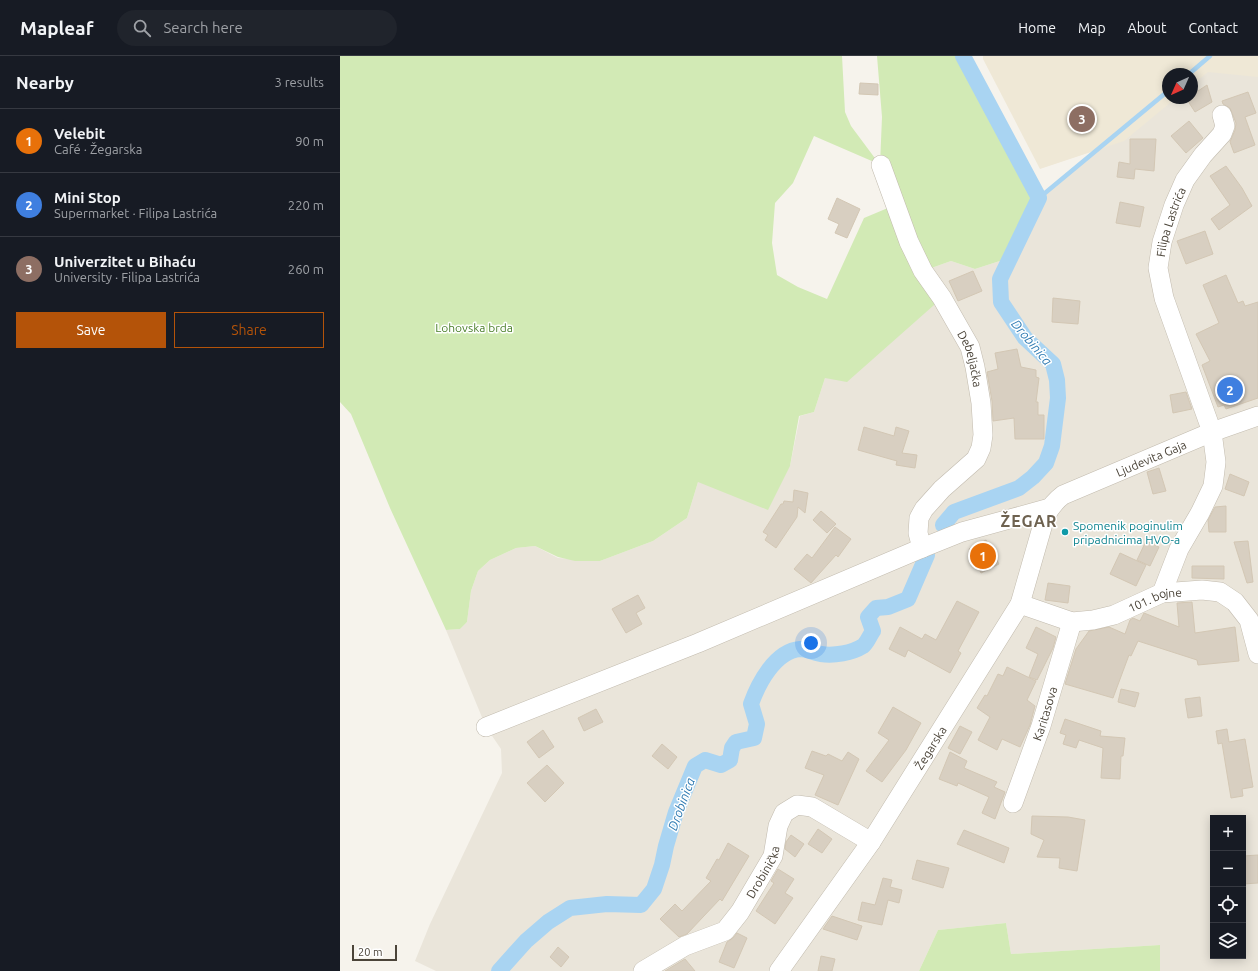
<!DOCTYPE html>
<html lang="en">
<head>
<meta charset="utf-8">
<style>
  body { margin:0; font-family:Ubuntu,sans-serif; background:#20242c; color:#f1f3f6 }
  .controls { position:absolute; right:12px; bottom:12px; display:grid; overflow:hidden; border-radius:0px; box-shadow:0 2px 10px #0003 }
  .controls button { width:36px; height:36px; display:grid; place-items:center; padding:0; border:0; border-bottom:1px solid #363941; background:#171b24; color:#f1f3f6; font:20px sans-serif }
  .compass { position:absolute; left:822px; top:12px; width:36px; height:36px; border-radius:50%; background:#171b24; box-shadow:0 2px 10px #0003; rotate:225deg }
  .scale { position:absolute; left:12px; bottom:10px; width:45px; box-sizing:border-box; padding-left:4px; border:2px solid #4b4439; border-top:0; font-size:11px; line-height:14px; white-space:nowrap; color:#4b4439; -webkit-text-stroke:3px #fff; paint-order:stroke }
  .you { position:absolute; left:471px; top:587px; width:14px; height:14px; margin:-10px; border:3px solid #fff; border-radius:50%; background:#1a73e8; box-shadow:0 0 0 6px #1a73e833 }
  .badge { display:grid; place-items:center; width:26px; height:26px; border-radius:50%; background:#b45309; color:#fff; font-size:13px; font-weight:700 }
  .pin { position:absolute; translate:-50% -50%; border:2px solid #fff; box-shadow:0 1px 4px #0006 }
  .list { margin:0; padding:0; list-style:none }
  h2 { display:flex; justify-content:space-between; align-items:center; height:52px; margin:0; padding:0 16px; font-size:17px }
  h2 small { font-size:13px; font-weight:400; color:#9ea1a6 }
  .list li { display:grid; grid-template-columns:26px 1fr auto; gap:12px; align-items:center; box-sizing:border-box; height:64px; padding:0 16px; border-top:1px solid #363941 }
  .list b { display:block; font-size:15px; white-space:nowrap }
  .list p { margin:0; font-size:13px; white-space:nowrap; color:#9ea1a6 }
  .list em { font-size:13px; font-style:normal; color:#9ea1a6 }
  .actions { display:flex; gap:8px; padding:12px 16px }
  .actions a { flex:1; padding:9px 0; border:1px solid #b45309; border-radius:0px; text-align:center; font-size:14px; color:#b45309 }
  .actions .main { background:#b45309; color:#fff }
  .icon { flex:none; width:22px; height:22px; fill:none; stroke:currentColor; stroke-width:2; stroke-linecap:round; stroke-linejoin:round }
  .map { position:relative; flex:none; width:918px; height:915px; overflow:hidden }
  header { display:flex; align-items:center; gap:24px; box-sizing:border-box; height:56px; padding:0 20px; background:#171b24; border-bottom:1px solid #363941 }
  header strong { font-size:19px }
  nav { display:flex; gap:22px; margin-inline-start:auto; font-size:14px }
  .search { width:280px; height:36px; background:#20242c; display:flex; align-items:center; gap:10px; box-sizing:border-box; padding:0 14px; border-radius:22px; color:#9ea1a6; font-size:15px }
  main { display:flex }
  aside { flex:1; background:#171b24 }
  .map>svg:first-child { display:block }
  .residential { fill:#eae5da; fill-rule:evenodd }
  .education { fill:#efe8d6 }
  .green { fill:#d2eab5; fill-rule:evenodd }
  .lines { fill:none; stroke-linecap:round; stroke-linejoin:round }
  .stream { stroke:#a9d4f2; stroke-width:4.5 }
  .canal { stroke:#a9d4f2; stroke-width:16 }
  .building { fill:#d8cfc1; stroke:#d3c7b4 }
  .minor-casing { stroke:#c2bbae; stroke-width:20 }
  .minor { stroke:#fff; stroke-width:19 }
  .culture-dot { fill:#0f9aa8; stroke:#fff; stroke-width:1.5 }
  .labels { text-anchor:middle; dominant-baseline:central; stroke-width:3; stroke-linejoin:round; paint-order:stroke }
  .street-label { font-size:12px; fill:#4b4439; stroke:#fff }
  .park-label { font-size:12px; fill:#4a7f2a; stroke:#fff }
  .culture-label { font-size:12px; fill:#0d838f; stroke:#fff; text-anchor:start }
  .water-label { font-size:13px; font-style:italic; fill:#2e7ab2; stroke:#fff }
  .district-label { font-size:16px; font-weight:bold; letter-spacing:1px; fill:#6e6250; stroke:#fff }
</style>
</head>
<body>
<header>
<strong>Mapleaf</strong>
<div class="search"><svg class="icon" aria-label="search" viewBox="0 0 24 24"><circle cx="10" cy="10" r="6"/><path d="M15 15l6 6"/></svg>Search here</div>
<nav><a>Home</a><a>Map</a><a>About</a><a>Contact</a></nav>
</header>
<main>
<aside>
<h2>Nearby<small>3 results</small></h2>
<ul class="list">
<li><span class="badge" style="background:#e8710a">1</span><div><b>Velebit</b><p>Café · Žegarska</p></div><em>90 m</em></li>
<li><span class="badge" style="background:#3f7fe0">2</span><div><b>Mini Stop</b><p>Supermarket · Filipa Lastrića</p></div><em>220 m</em></li>
<li><span class="badge" style="background:#8d6e63">3</span><div><b>Univerzitet u Bihaću</b><p>University · Filipa Lastrića</p></div><em>260 m</em></li>
</ul>
<div class="actions"><a class="main">Save</a><a>Share</a></div>
</aside>
<div class="map">
<svg width="918" height="915" viewBox="0 0 918 915">
  <rect width="100%" height="100%" fill="#f6f3ec"/>
  <path class="residential" d="M918,0V915H820V889L671,898L666,867L598,874L579,915H96L75,905L90,868L162,717L161,693L146,671L106,574L120,573L127,566L131,535L138,515L150,504L176,492L195,490L218,502L260,505L313,485L347,462L358,426L450,410L460,360L474,356L485,322L583,215L611,205L635,213L669,202L699,142L828,35V42H852V18ZM873,762H903V900H873Z"/>
  <path class="education" d="M643,0H918V21L868,16L852,29V18H828V42H836L784,85L700,113L643,3Z"/>
  <path class="green" d="M0,0H502L505,56L511,70L540,109L542,61L537,0H623L699,142L669,202L635,213L611,205L583,215L602,242L507,326L485,322L474,356L459,360L450,410L428,454L358,426L347,462L313,485L260,505H235L218,501L195,490L176,492L150,504L138,515L131,535L127,566L120,573L106,574L50,452L11,358L0,346ZM474,80L541,109L555,149L524,162L487,243L458,231L437,219L432,187L435,147L453,127Z
    M666,867L671,898L820,889V915H579L598,874Z"/>
  <g class="lines">
    <path class="stream" d="M849,18L870,0
      M699,142L828,35"/>
    <path class="canal" d="M603,469L614,456L679,432L693,421L706,407L712,390L718,342L717,324L713,308L685,282L661,246L660,223L699,142L623,0
      M159,915L186,885L208,866L230,852L267,848L301,849L314,833L322,809L326,790L336,756L355,710L365,704L381,709L390,704L392,692L396,686L414,682L417,668L411,648C418,628 435,595 460,593C467,593 474,597 481,598C494,600 512,597 523,590C527,587 530,579 533,575L528,561L536,552L548,551L568,543L587,499"/>
  </g>
  <path class="building" d="M520,27L538,28V39L519,38Z
    M867,29L872,46L855,56L846,42H852V39Z
    M908,36L916,57L905,61L915,89L894,97L890,86L895,74L896,67L890,52L883,48L882,45Z
    M849,65L863,82L846,97L831,80Z
    M790,83H816L814,115L795,113L794,123L777,121L779,106L790,108Z
    M886,110L902,132L912,150L879,174L871,163L890,149L870,120Z
    M497,142L520,153L507,182L495,177L499,168L488,163Z
    M780,146L804,151L800,171L776,167Z
    M865,175L873,198L846,208L837,185Z
    M633,215L642,235L618,245L609,225Z
    M886,219L898,247L903,245L905,250L918,246V342L886,353L884,349L878,351L862,309L870,305L856,278L879,267L863,229Z
    M713,242L740,245L738,268L712,266Z
    M677,293L681,311L696,314V321L699,322L696,346H698V359H704V383H675L674,362L653,365L652,345L647,316L658,313L655,297Z
    M846,336L852,353L833,357L830,339Z
    M524,371L554,380L556,371L569,375L562,397L577,399L575,412L556,409L557,405L518,394Z
    M819,412L826,435L813,438L807,416Z
    M890,418L909,426L904,440L885,433Z
    M454,434L468,437L465,457L458,451L457,461L436,492L425,484L428,479L423,476L441,448H443L444,445L453,446Z
    M886,450V476H869L868,464L875,451Z
    M481,455L496,468L487,477L473,464Z
    M495,471L511,483L498,501L496,499L471,527L454,513L467,498L472,502Z
    M646,484L659,508L641,517L629,493Z
    M806,485L819,491L810,510L797,504Z
    M908,485L913,526L907,527L894,486Z
    M780,497L806,509L796,530L770,518Z
    M852,510H884V523L852,522Z
    M708,527L730,530L728,547L705,544Z
    M298,539L305,552L296,557L302,568L286,577L272,553Z
    M617,545L639,556L618,595L621,597L610,617L568,594L565,601L549,593L560,571L582,583L585,578L596,584Z
    M852,546L855,577L895,571L899,605L858,609L857,604L798,585L791,600L789,599L773,642L725,628L736,593L749,575L769,571L785,578L790,564L793,562L800,565L804,557L839,571L837,547Z
    M696,571L716,581L713,592L697,624L689,621L698,598L686,592Z
    M667,611L696,625L687,644L695,650L690,669L680,691L662,683L657,694L638,684L650,661L637,652L645,639L647,640L658,618L663,620Z
    M781,633L799,637L795,651L778,646Z
    M860,641L862,660L848,662L845,643Z
    M553,651L581,667L566,694L542,726L526,715L549,684L538,677Z
    M256,653L263,666L244,675L238,662Z
    M725,663L761,675L760,680L785,682L783,700H781L780,723L761,722L763,692L739,684L736,692L723,688L726,679L720,677Z
    M620,670L632,676L620,698L608,692Z
    M887,673L889,686L905,683L913,731L902,733L903,740L891,742L882,687L878,688L876,675Z
    M203,674L214,691L199,702L187,686Z
    M322,688L337,701L328,713L312,700Z
    M472,695L486,700L488,698L502,705L508,696L519,703L498,749L475,739L484,719L465,712Z
    M610,696L627,705L624,712L657,726L654,731L665,736L655,763L642,757L649,741L618,727L617,730L599,723Z
    M207,709L224,727L205,746L187,727Z
    M692,760L728,761L745,764L737,815L719,812L720,802L697,801L704,784L691,778Z
    M478,773L492,783L482,797L468,788Z
    M624,774L669,792L664,807L617,788Z
    M451,779L464,788L455,801L445,793L446,786Z
    M388,787L409,800L382,845L380,843L347,878L339,881L320,863L335,848L342,855L371,825L366,822L377,803L379,804Z
    M918,799V827L903,828V800Z
    M577,804L609,812L603,832L572,823Z
    M438,813L454,823L445,837L453,842L435,868L416,855L434,827L431,825Z
    M543,822L552,824L550,831L562,834L559,847L548,844L542,869L518,864L522,846L535,849Z
    M492,860L522,870L517,884L483,873Z
    M397,877L407,882L394,912L379,906L387,886L393,882Z
    M218,891L229,901L221,911L210,901Z
    M481,900L495,903L492,915H478Z
    M345,903L355,915H325Z"/>
  <g class="lines">
    <g class="minor-casing">
      <g id="minor">
        <path id="s1" d="M541,109L569,186L583,215L602,242L630,291L635,311L641,347L643,379L641,392L636,403L602,433L584,453L579,462L578,477L582,492"/>
        <path id="s2" d="M822,537L839,493L860,457L873,430L876,406L872,376L824,242L818,212L822,186L834,149L845,124L863,99L882,78L885,70L882,59"/>
        <path id="s3" d="M680,548L732,566L753,564L774,559L822,537L862,534L880,536L895,546L909,564L918,598"/>
        <path d="M146,671L358,587L582,492L622,476L710,452"/>
        <path id="s4" d="M673,747L701,670L732,566"/>
        <path id="s5" d="M303,915L345,890L385,875L400,856L433,800L438,770L444,757L457,749L472,751L531,786"/>
        <path id="s6" d="M439,915L531,786L680,548L705,461C710,451 715,445 723,439L872,376L918,360"/>
      </g>
    </g>
    <use href="#minor" class="minor"/>
  </g>
  <circle class="culture-dot" cx="725" cy="476" r="4"/>
  <g class="labels">
    <g class="street-label">
      <text stroke="none"><textPath href="#s2" startOffset="394">Filipa Lastrića</textPath></text>
      <text stroke="none"><textPath href="#s1" startOffset="215">Debeljačka</textPath></text>
      <text stroke="none"><textPath href="#s6" startOffset="654">Ljudevita Gaja</textPath></text>
      <text stroke="none"><textPath href="#s3" startOffset="142">101. bojne</textPath></text>
      <text stroke="none"><textPath href="#s4" startOffset="95">Karitasova</textPath></text>
      <text stroke="none"><textPath href="#s6" startOffset="270">Žegarska</textPath></text>
      <text stroke="none"><textPath href="#s5" startOffset="162">Drobinička</textPath></text>
    </g>
    <g class="park-label">
      <text x="134" y="271">Lohovska brda</text>
    </g>
    <g class="culture-label">
      <text x="733" y="469">Spomenik poginulim<tspan x="733" dy="14">pripadnicima HVO-a</tspan></text>
    </g>
    <g class="water-label">
      <text transform="translate(692 286) rotate(50)">Drobinica</text>
      <text transform="translate(341 748) rotate(-70)">Drobinica</text>
    </g>
    <g class="district-label">
      <text x="689" y="465">ŽEGAR</text>
    </g>
  </g>
</svg>
<div class="controls">
<button>+</button>
<button>−</button>
<button><svg class="icon" aria-label="locate" viewBox="0 0 24 24"><circle cx="12" cy="12" r="6"/><path d="M12 2v4M12 18v4M2 12h4M18 12h4"/></svg></button>
<button><svg class="icon" aria-label="layers" viewBox="0 0 24 24"><path d="M12 4l9 5-9 5-9-5zM3 14l9 5 9-5"/></svg></button>
</div>
<svg class="compass" viewBox="-18 -18 36 36"><path d="M0-13l5 13h-10z" fill="#e53935"/><path d="M0 13l5-13h-10z" fill="#9ea1a6"/></svg>
<div class="scale">20 m</div>
<div class="you"></div>
<div class="pin badge" style="left:643px;top:500px;background:#e8710a">1</div>
<div class="pin badge" style="left:890px;top:334px;background:#3f7fe0">2</div>
<div class="pin badge" style="left:742px;top:63px;background:#8d6e63">3</div>
</div>
</main>
</body>
</html>
